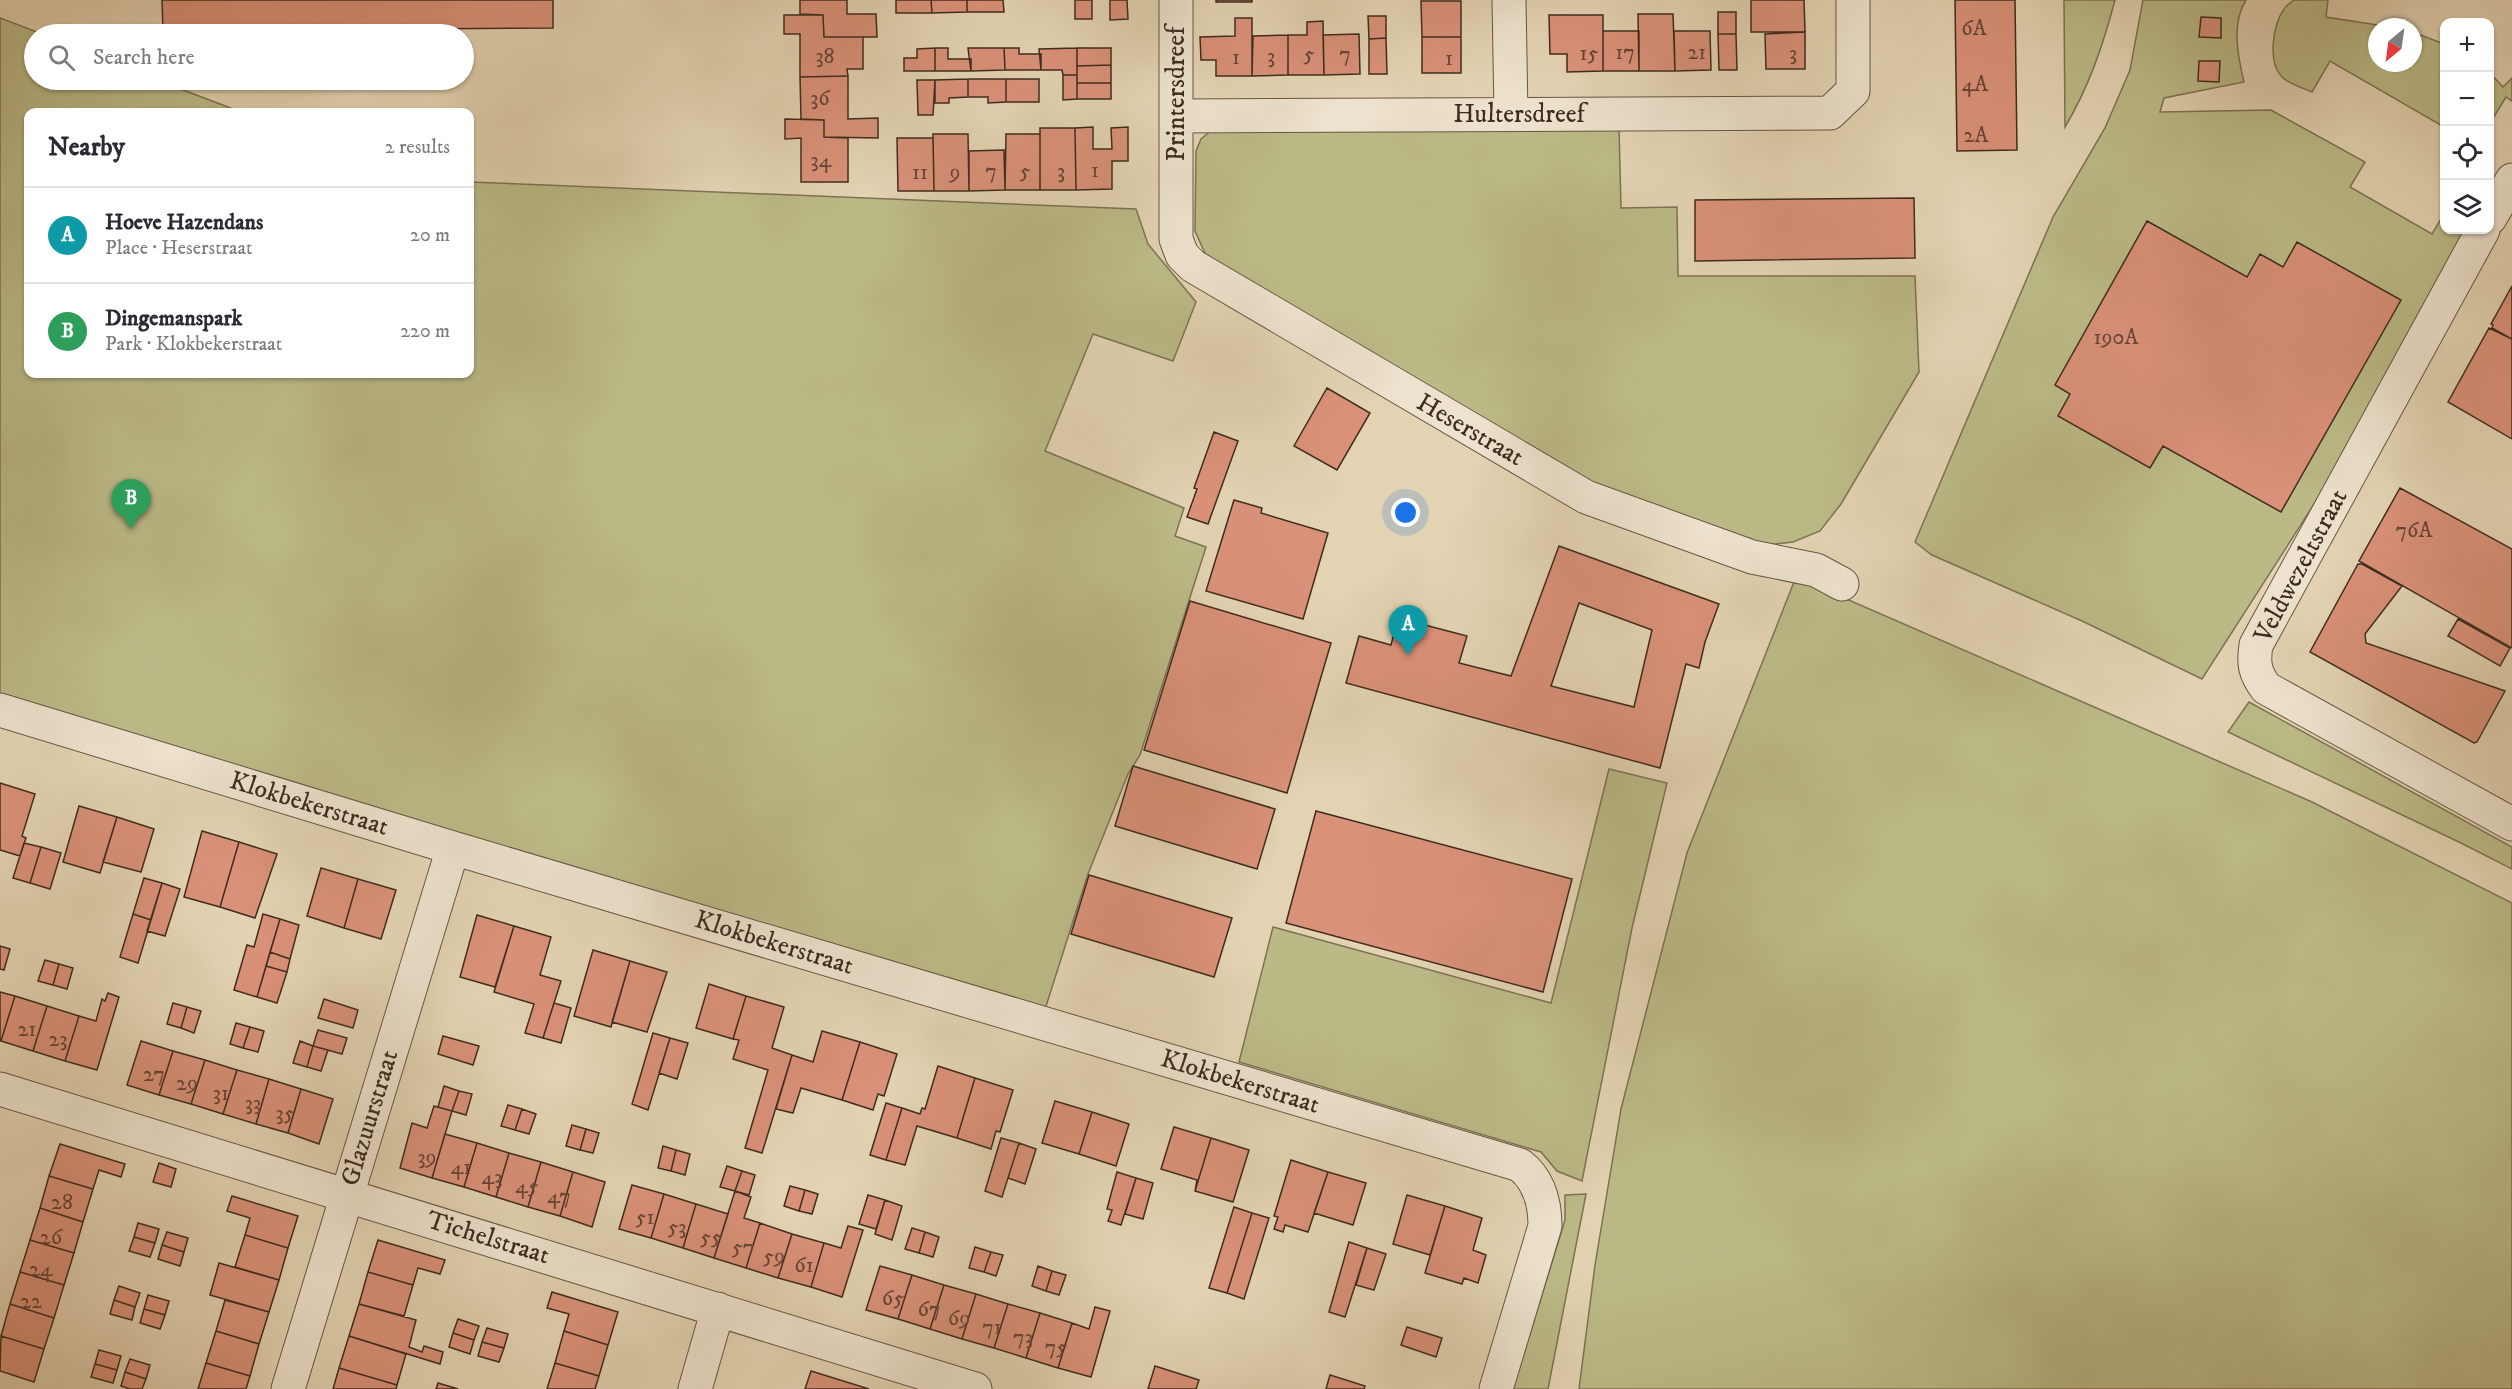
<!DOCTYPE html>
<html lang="en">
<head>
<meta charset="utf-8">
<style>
  body { margin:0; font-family:"IM FELL DW Pica",serif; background:#f2f2f3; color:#2b2b33 }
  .controls { position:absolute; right:18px; top:18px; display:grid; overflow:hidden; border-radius:12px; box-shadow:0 2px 4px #0004 }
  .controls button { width:54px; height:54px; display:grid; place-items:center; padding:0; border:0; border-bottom:2px solid #e1e1e2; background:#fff; color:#2b2b33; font:30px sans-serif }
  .compass { position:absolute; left:2368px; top:18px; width:54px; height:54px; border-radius:50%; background:#fff; box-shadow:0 2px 4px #0004; rotate:209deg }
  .you { position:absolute; left:1406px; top:513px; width:21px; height:21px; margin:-15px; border:4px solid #fff; border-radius:50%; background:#1a73e8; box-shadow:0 0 0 9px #1a73e833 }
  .badge { display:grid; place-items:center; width:39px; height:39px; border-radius:50%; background:#2563eb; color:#fff; font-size:20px; font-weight:700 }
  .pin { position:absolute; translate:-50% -50px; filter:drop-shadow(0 2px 3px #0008) }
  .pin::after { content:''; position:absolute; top:32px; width:21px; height:18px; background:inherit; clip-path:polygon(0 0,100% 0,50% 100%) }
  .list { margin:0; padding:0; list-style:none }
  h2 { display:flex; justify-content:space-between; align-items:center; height:78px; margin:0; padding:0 24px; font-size:26px }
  h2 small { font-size:20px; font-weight:400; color:#7c7c81 }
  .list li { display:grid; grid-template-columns:39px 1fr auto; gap:18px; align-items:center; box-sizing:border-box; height:96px; padding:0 24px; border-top:2px solid #e1e1e2 }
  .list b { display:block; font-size:22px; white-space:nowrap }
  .list p { margin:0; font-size:20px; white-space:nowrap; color:#7c7c81 }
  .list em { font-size:20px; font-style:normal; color:#7c7c81 }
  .icon { flex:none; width:33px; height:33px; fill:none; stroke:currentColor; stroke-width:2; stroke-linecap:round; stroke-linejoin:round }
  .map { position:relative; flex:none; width:2512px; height:1389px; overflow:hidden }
  .search { position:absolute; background:#fff; box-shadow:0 2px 4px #0004; left:24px; top:24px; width:450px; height:66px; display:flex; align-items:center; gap:15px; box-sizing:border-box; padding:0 21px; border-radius:33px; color:#7c7c81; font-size:22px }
  .panel { position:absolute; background:#fff; box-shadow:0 2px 4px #0004; left:24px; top:108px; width:450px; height:270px; border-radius:12px }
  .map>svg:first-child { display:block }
  .green { fill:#bbba87; stroke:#7d7353; stroke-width:1.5 }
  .building { fill:#da9179; stroke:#3f2c1f; stroke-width:1.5; fill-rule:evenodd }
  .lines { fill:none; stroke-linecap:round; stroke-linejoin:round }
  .minor-casing { stroke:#685644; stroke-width:35 }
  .minor { stroke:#ede2cd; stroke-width:33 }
  .labels { text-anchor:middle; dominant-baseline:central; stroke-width:6; stroke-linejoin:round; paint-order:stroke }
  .number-label { font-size:22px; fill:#664536 }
  .street-label { font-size:26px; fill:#3f2c1f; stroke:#ede2cd }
</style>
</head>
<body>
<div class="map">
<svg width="2512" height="1389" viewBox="0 0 2512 1389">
  <rect width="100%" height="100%" fill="#e3d3b2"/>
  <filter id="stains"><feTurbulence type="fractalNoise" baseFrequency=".00333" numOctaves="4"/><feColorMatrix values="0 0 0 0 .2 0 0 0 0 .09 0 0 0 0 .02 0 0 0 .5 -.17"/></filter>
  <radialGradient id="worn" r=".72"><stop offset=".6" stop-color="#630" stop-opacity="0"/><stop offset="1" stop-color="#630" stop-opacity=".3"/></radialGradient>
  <path class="green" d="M2064,0H2115C2103,45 2089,87 2065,127Z
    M2143,0H2246C2231,23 2238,57 2244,82L2164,98L2160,112L2271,110L2365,162L2350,187L2432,234L2444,214V230H2462L2463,235L2318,498L2202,679L2082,621L1932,555L1915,542L2053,217L2105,128L2130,70Z
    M2294,0H2328L2326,17L2390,27H2377V63H2413V32L2444,44V127L2330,61L2312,92C2303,88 2289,84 2282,77C2267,62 2273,25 2284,9C2286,5 2291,3 2294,0Z
    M0,18L42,34H34V80H157L241,112H28V374H470V182L1136,209L1148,244L1196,302L1173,361L1093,334L1045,451L1184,508L1175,536L1206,547L1140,755L1128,774L1088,874L1041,1022L0,706Z
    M2490,73L2503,87L2512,78V101L2506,97L2490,123Z
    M1619,127L1621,208L1677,207L1678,276H1915L1919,372L1841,504L1820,531L1793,542L1767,545L1594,485L1212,269L1195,231L1196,151L1201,139L1212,130Z
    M1796,577L2312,802L2512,903V1389H1579L1595,1265L1621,1109L1687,853Z
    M2249,702L2512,847V869L2461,843L2228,732Z
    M1609,769L1667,783L1632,928L1582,1181L1557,1171L1541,1152L1239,1062L1273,927L1551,1003Z
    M1586,1194L1548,1389H1513L1565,1220V1195Z"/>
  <path class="building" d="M162,0H553V28L163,31Z
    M800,0H847V14H876L877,37H824L823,15L800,14Z
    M896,0H931L932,13H896Z
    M931,0H967V12L932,13Z
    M967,0H1003L1004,12H967Z
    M1075,0H1092V19H1075Z
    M1110,0H1127L1128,19L1110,20Z
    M1216,0H1252V2H1216Z
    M1751,0H1804L1805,32H1751Z
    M1955,0H2015L2017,150L1957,151Z
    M1421,1H1461V37H1422Z
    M1718,12H1736V34H1718Z
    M1638,14H1673L1675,71H1639Z
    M784,15H823L824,37H863V69H847L848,76L800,77V34H784Z
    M1549,15H1603V71L1567,72V54H1550Z
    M1368,16H1386V38L1369,39Z
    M2201,17L2221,18V38L2199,37Z
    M1235,18H1252V76H1216V60H1201L1200,37L1235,36Z
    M1323,21L1324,75H1288V35H1307V22Z
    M1603,31H1639V71H1603Z
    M1674,31H1710L1711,70L1675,71Z
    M1805,32V69H1766L1765,34Z
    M1359,34L1360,74L1324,75L1323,35Z
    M1718,34H1736L1737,70H1719Z
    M1288,35V75L1252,76L1253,36Z
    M1422,37H1461V73H1422Z
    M1386,38L1387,74H1369V39Z
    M935,48V71H904V58H917V49Z
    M935,48H948V59H971V71H935Z
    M968,48H1004L1005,70L971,71Z
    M1004,48H1019V54H1041V70H1005Z
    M1077,48H1111V65L1077,66Z
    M1077,48V75H1063L1062,70H1041L1039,49Z
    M2199,61H2220L2219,82L2198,81Z
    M1111,65V83H1077V66Z
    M1063,75H1077V99L1063,100Z
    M848,76V119L878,118V138L824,137V120L801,119L800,77Z
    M968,79V97L949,98V103H935V80Z
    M968,79H1006V102L988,103V97H968Z
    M1006,79H1039V102H1006Z
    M917,80H935L933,115H918Z
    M1077,83H1111V99H1077Z
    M785,119L824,120V137L848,138V182H801V138L785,139Z
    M1093,127V149H1112L1111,128L1128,127V161H1112V189L1076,190L1075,128Z
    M1040,128H1075L1076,190H1040Z
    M933,134H968L969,191H934Z
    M1006,134H1040V190H1005Z
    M897,138H933L934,191H898Z
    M1004,150L1005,190L969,191V151Z
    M1914,198L1915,258L1695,261V200Z
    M2147,221L2247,277L2260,254L2283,267L2297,242L2401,300L2281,512L2163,446L2150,468L2058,416L2070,394L2055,385Z
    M2512,286V339L2492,328L2493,325L2491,324Z
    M2489,328L2512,339V439L2448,402Z
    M1327,388L1370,413L1337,470L1294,446Z
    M1214,432L1238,441L1208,524L1187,517L1197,489L1194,488Z
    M2400,488L2512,549V648L2359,561Z
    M1234,500L1262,508L1261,513L1328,533L1303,619L1206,591Z
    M1559,546L1719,604L1705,642L1699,668L1686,664L1660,768L1346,683L1359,636L1391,645L1398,618L1467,636L1459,663L1511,676ZM1579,603L1652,630L1634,707L1551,686Z
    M2358,564H2362L2402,586L2365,634L2366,643L2505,691L2477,742L2474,743L2310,652Z
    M1190,601L1331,643L1287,793L1144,750Z
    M2458,619L2510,648L2500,666L2448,636Z
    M1133,766L1275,809L1257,869L1115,826Z
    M0,783L35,794L22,836L26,838L20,856L0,850Z
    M79,806L117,817L100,873L63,862Z
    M1316,811L1572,879L1543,992L1286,923Z
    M117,817L154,829L141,872L103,862Z
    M202,831L239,842L220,907L184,897Z
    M239,842L277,854L255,918L220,907Z
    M24,843L41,847L30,883L13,878Z
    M41,847L61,853L50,889L30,883Z
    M321,868L358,879L344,928L307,916Z
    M1089,875L1232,918L1214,977L1071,934Z
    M144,878L162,883L151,920L133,914Z
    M358,879L396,890L381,939L344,928Z
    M162,883L180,889L165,936L147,931Z
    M133,914L151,920L138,963L120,957Z
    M263,914L280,919L257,997L234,990L247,945L254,947Z
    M477,915L514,926L495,987L460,977Z
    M280,919L299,925L290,959L270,952Z
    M514,926L551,937L540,975L561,981L543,1038L525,1033L534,1004L494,992Z
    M0,946L10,949L4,970L0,969Z
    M593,950L630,961L611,1027L574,1016Z
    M270,952L290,959L287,972L266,966Z
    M45,960L59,964L53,985L38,981Z
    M630,961L667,972L647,1032L612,1022Z
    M59,964L73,968L67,989L53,985Z
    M266,966L287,972L277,1003L257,997Z
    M709,984L746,996L733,1039L696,1028Z
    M0,992L15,996L1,1041H0Z
    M108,993L119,997L97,1070L65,1061L79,1016L96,1021L102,999L105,1001Z
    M15,996L47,1006L33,1051L1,1041Z
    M746,996L784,1007L772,1048L792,1055L762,1153L745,1148L768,1070L733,1059L739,1040L733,1039Z
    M324,999L358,1010L353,1028L318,1018Z
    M173,1003L187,1007L181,1028L167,1024Z
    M554,1003L571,1008L561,1043L543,1038Z
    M47,1006L79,1016L65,1061L33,1051Z
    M187,1007L201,1011L194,1033L181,1028Z
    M236,1023L250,1027L243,1048L230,1044Z
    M250,1027L264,1031L258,1052L243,1048Z
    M318,1030L347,1038L342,1054L313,1046Z
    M822,1031L860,1042L842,1100L801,1088L793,1113L776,1109L792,1055L813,1062Z
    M653,1033L670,1038L648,1110L632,1104Z
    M443,1036L479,1046L473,1065L438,1054Z
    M670,1038L688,1043L677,1079L659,1073Z
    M141,1041L173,1051L159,1095L127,1085Z
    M300,1041L313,1046L307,1067L293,1063Z
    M860,1042L897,1054L884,1096L878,1094L873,1110L842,1100Z
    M313,1046L328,1050L321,1071L307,1067Z
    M173,1051L205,1060L191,1104L159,1095Z
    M205,1060L237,1070L223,1114L191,1104Z
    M938,1066L975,1078L957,1138L917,1126L905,1165L886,1160L902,1108L920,1114L922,1108L925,1109Z
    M237,1070L269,1079L256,1124L223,1114Z
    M975,1078L1013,1090L1000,1132L996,1131L991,1149L957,1138Z
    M269,1079L301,1089L288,1133L256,1124Z
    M444,1086L459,1091L452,1111L438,1107Z
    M301,1089L333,1099L319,1144L288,1133Z
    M459,1091L472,1094L466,1115L452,1111Z
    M1055,1101L1092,1112L1079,1154L1042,1143Z
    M886,1103L902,1108L886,1160L870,1155Z
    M508,1105L522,1109L515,1130L501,1126Z
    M434,1106L452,1111L432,1178L400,1168L412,1123L427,1128Z
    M522,1109L536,1114L529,1134L515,1130Z
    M1092,1112L1129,1124L1116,1166L1079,1154Z
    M572,1125L586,1129L580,1150L566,1146Z
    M1174,1127L1211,1138L1195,1191L1197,1180L1161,1169Z
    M586,1129L599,1133L593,1153L580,1150Z
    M445,1134L477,1143L464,1187L432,1178Z
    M1001,1138L1019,1143L1002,1197L985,1191Z
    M1211,1138L1249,1150L1233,1202L1195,1191Z
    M477,1143L509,1153L496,1197L464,1187Z
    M1019,1143L1036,1149L1025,1184L1008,1178Z
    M60,1144L125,1164L121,1177L99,1170L93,1189L49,1176Z
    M663,1146L676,1150L671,1171L658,1168Z
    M676,1150L690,1154L685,1175L671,1171Z
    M509,1153L541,1162L528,1207L496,1197Z
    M1291,1160L1328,1172L1308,1232L1285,1225L1283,1232L1274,1229L1278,1217L1274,1216Z
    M541,1162L573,1172L560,1216L528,1207Z
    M159,1163L176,1169L171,1187L153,1182Z
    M727,1166L742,1171L735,1191L720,1187Z
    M742,1171L755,1175L749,1195L735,1191Z
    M573,1172L605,1182L592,1227L560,1216Z
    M1117,1172L1136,1178L1121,1225L1108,1221L1112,1210L1107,1209Z
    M1328,1172L1366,1183L1353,1225L1314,1213Z
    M49,1176L93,1189L83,1222L40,1208Z
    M1136,1178L1153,1183L1143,1219L1125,1214Z
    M632,1185L664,1194L651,1238L619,1229Z
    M790,1186L805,1190L799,1211L784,1206Z
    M805,1190L818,1194L812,1214L799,1211Z
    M735,1191L751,1197L744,1218L760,1223L746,1268L714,1258Z
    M664,1194L696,1204L683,1248L651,1238Z
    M868,1195L885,1200L876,1229L859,1224Z
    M1407,1195L1445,1206L1430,1255L1393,1244Z
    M232,1196L298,1216L288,1248L245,1235L250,1218L227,1211Z
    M885,1200L902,1206L892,1240L875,1234Z
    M696,1204L728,1214L714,1258L683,1248Z
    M1445,1206L1482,1218L1473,1250L1486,1255L1478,1283L1464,1278L1462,1284L1425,1273Z
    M1234,1207L1252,1213L1227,1293L1209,1288Z
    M40,1208L83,1222L74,1253L30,1240Z
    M1252,1213L1269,1218L1244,1299L1227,1293Z
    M138,1223L159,1229L155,1243L134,1237Z
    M760,1223L792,1234L778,1278L746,1268Z
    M848,1226L863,1230L842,1297L811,1287L824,1243L841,1248Z
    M912,1228L925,1232L919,1253L905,1249Z
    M167,1232L188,1238L184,1252L162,1245Z
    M925,1232L939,1237L933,1257L919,1253Z
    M792,1234L824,1243L811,1287L778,1278Z
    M245,1235L288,1248L279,1280L235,1267Z
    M134,1237L155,1243L150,1257L129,1251Z
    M30,1240L74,1253L64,1285L20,1272Z
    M378,1240L445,1260L440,1274L418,1268L413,1285L368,1272Z
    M1349,1242L1367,1248L1345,1317L1329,1312Z
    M162,1245L184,1252L180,1266L158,1259Z
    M975,1247L991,1252L984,1272L969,1268Z
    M1367,1248L1386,1254L1374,1290L1356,1285Z
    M991,1252L1003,1255L996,1276L984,1272Z
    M219,1263L279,1280L269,1312L210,1295Z
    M880,1266L912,1275L898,1319L866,1310Z
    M1038,1266L1052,1271L1046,1291L1032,1286Z
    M1052,1271L1066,1275L1059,1295L1046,1291Z
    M20,1272L64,1285L54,1318L10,1304Z
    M368,1272L413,1285L404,1316L359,1304Z
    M912,1275L944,1285L930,1329L898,1319Z
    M944,1285L976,1294L962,1339L930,1329Z
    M119,1286L140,1293L135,1307L114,1300Z
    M552,1292L618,1312L608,1345L564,1331L569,1314L547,1308Z
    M976,1294L1008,1304L994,1348L962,1339Z
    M148,1295L169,1301L165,1315L144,1309Z
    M114,1300L135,1307L132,1320L110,1314Z
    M225,1300L269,1312L259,1344L216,1331Z
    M10,1304L54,1318L44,1349L1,1336Z
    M359,1304L416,1320L409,1347L422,1352L424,1346L443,1352L440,1364L349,1336Z
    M1008,1304L1040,1313L1026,1358L994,1348Z
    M1095,1307L1110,1311L1091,1377L1058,1368L1072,1323L1089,1329Z
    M144,1309L165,1315L160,1329L140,1323Z
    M1040,1313L1072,1323L1058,1368L1026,1358Z
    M458,1319L479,1326L474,1340L453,1333Z
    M1407,1327L1442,1338L1436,1357L1401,1345Z
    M487,1328L508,1334L504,1348L482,1342Z
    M216,1331L259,1344L250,1376L206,1363Z
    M564,1331L608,1345L599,1376L555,1363Z
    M453,1333L474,1340L470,1354L449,1347Z
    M1,1336L44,1349L34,1382L0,1371Z
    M349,1336L406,1354L397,1385L339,1368Z
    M482,1342L504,1348L499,1362L478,1356Z
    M99,1350L121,1356L117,1370L95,1364Z
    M130,1359L150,1365L146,1379L125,1372Z
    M206,1363L250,1376L246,1389H198Z
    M555,1363L599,1376L595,1389H547Z
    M95,1364L117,1370L113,1383L91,1377Z
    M1155,1366L1199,1380L1196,1389H1148Z
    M339,1368L397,1385L396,1389H333Z
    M811,1371L869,1389H805Z
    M125,1372L146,1379L142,1389H130L121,1386Z
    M1330,1375L1365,1386L1364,1389H1326Z
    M438,1383L458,1389H436Z"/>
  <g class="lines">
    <g class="minor-casing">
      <path id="minor" d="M1176,0V239L1182,255L1193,266L1586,497L1752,557L1816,570L1842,584
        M1509,0L1511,114
        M1176,116L1830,113L1853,91V0
        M2490,218L2512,180
        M2483,230L2256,645C2253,664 2255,673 2266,688L2512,824
        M0,710L453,848L1520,1165C1539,1180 1545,1202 1545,1226L1496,1389
        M0,1089L975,1389
        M288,1389L453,848
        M695,1389L718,1309"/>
    </g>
    <use href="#minor" class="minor"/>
  </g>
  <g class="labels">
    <g class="number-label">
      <text x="1974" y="28">6A</text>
      <text x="1625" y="52">17</text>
      <text x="1697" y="52">21</text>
      <text x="1589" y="53">15</text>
      <text x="1793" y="53">3</text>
      <text x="1309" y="54">5</text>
      <text x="1345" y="54">7</text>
      <text x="825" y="56">38</text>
      <text x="1271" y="56">3</text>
      <text x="1236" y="57">1</text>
      <text x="1449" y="58">1</text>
      <text x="1975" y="84">4A</text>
      <text x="820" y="98">36</text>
      <text x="1976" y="135">2A</text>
      <text x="821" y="160">34</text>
      <text x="1095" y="170">1</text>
      <text x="991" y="171">7</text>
      <text x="1025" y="171">5</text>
      <text x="1061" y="171">3</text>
      <text x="920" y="172">11</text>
      <text x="955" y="172">9</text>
      <text x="2116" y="337">190A</text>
      <text x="2414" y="530">76A</text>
      <text x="27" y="1029">21</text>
      <text x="58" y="1039">23</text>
      <text x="154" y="1074">27</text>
      <text x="187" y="1083">29</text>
      <text x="221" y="1093">31</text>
      <text x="253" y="1103">33</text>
      <text x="285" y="1113">35</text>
      <text x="427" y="1157">39</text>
      <text x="461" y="1167">41</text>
      <text x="492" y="1177">43</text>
      <text x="527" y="1186">45</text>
      <text x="559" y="1196">47</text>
      <text x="62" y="1202">28</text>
      <text x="645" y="1217">51</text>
      <text x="677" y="1227">53</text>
      <text x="51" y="1237">26</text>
      <text x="711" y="1237">55</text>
      <text x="743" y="1247">57</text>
      <text x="774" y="1256">59</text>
      <text x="804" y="1265">61</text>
      <text x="41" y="1269">24</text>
      <text x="893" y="1298">65</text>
      <text x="31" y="1301">22</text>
      <text x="929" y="1309">67</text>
      <text x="959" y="1318">69</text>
      <text x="992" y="1327">71</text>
      <text x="1023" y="1337">73</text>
      <text x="1056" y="1347">75</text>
    </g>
    <g class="street-label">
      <text transform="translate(1176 94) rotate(-90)">Printersdreef</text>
      <text x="1519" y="114">Hultersdreef</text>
      <text transform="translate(1470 430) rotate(30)">Heserstraat</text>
      <text transform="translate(2301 566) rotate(-62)">Veldwezeltstraat</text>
      <text transform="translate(309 804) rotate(17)">Klokbekerstraat</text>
      <text transform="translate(774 943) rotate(17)">Klokbekerstraat</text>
      <text transform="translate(1240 1082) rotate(17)">Klokbekerstraat</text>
      <text transform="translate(370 1118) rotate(-73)">Glazuurstraat</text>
      <text transform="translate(488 1238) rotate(17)">Tichelstraat</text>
    </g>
  </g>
  <rect width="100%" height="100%" filter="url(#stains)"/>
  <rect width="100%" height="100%" fill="url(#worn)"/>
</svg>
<div class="controls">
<button>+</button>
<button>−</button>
<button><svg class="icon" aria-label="locate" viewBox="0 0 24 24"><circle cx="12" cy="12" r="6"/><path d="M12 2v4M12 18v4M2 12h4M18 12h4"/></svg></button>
<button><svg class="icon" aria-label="layers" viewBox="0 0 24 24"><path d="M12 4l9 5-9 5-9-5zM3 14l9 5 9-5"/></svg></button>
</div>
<svg class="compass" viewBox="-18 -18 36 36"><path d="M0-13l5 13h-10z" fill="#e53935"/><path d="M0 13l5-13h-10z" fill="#7c7c81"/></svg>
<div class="you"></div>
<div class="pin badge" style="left:1408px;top:655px;background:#0f9aa8">A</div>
<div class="pin badge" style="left:131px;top:529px;background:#2e9e5b">B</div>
<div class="search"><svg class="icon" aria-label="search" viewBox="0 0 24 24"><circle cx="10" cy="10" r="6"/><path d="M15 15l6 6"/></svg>Search here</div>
<section class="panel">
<h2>Nearby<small>2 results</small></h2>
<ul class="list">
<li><span class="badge" style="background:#0f9aa8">A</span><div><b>Hoeve Hazendans</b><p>Place · Heserstraat</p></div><em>20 m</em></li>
<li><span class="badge" style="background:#2e9e5b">B</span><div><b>Dingemanspark</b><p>Park · Klokbekerstraat</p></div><em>220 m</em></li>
</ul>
</section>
</div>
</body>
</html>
